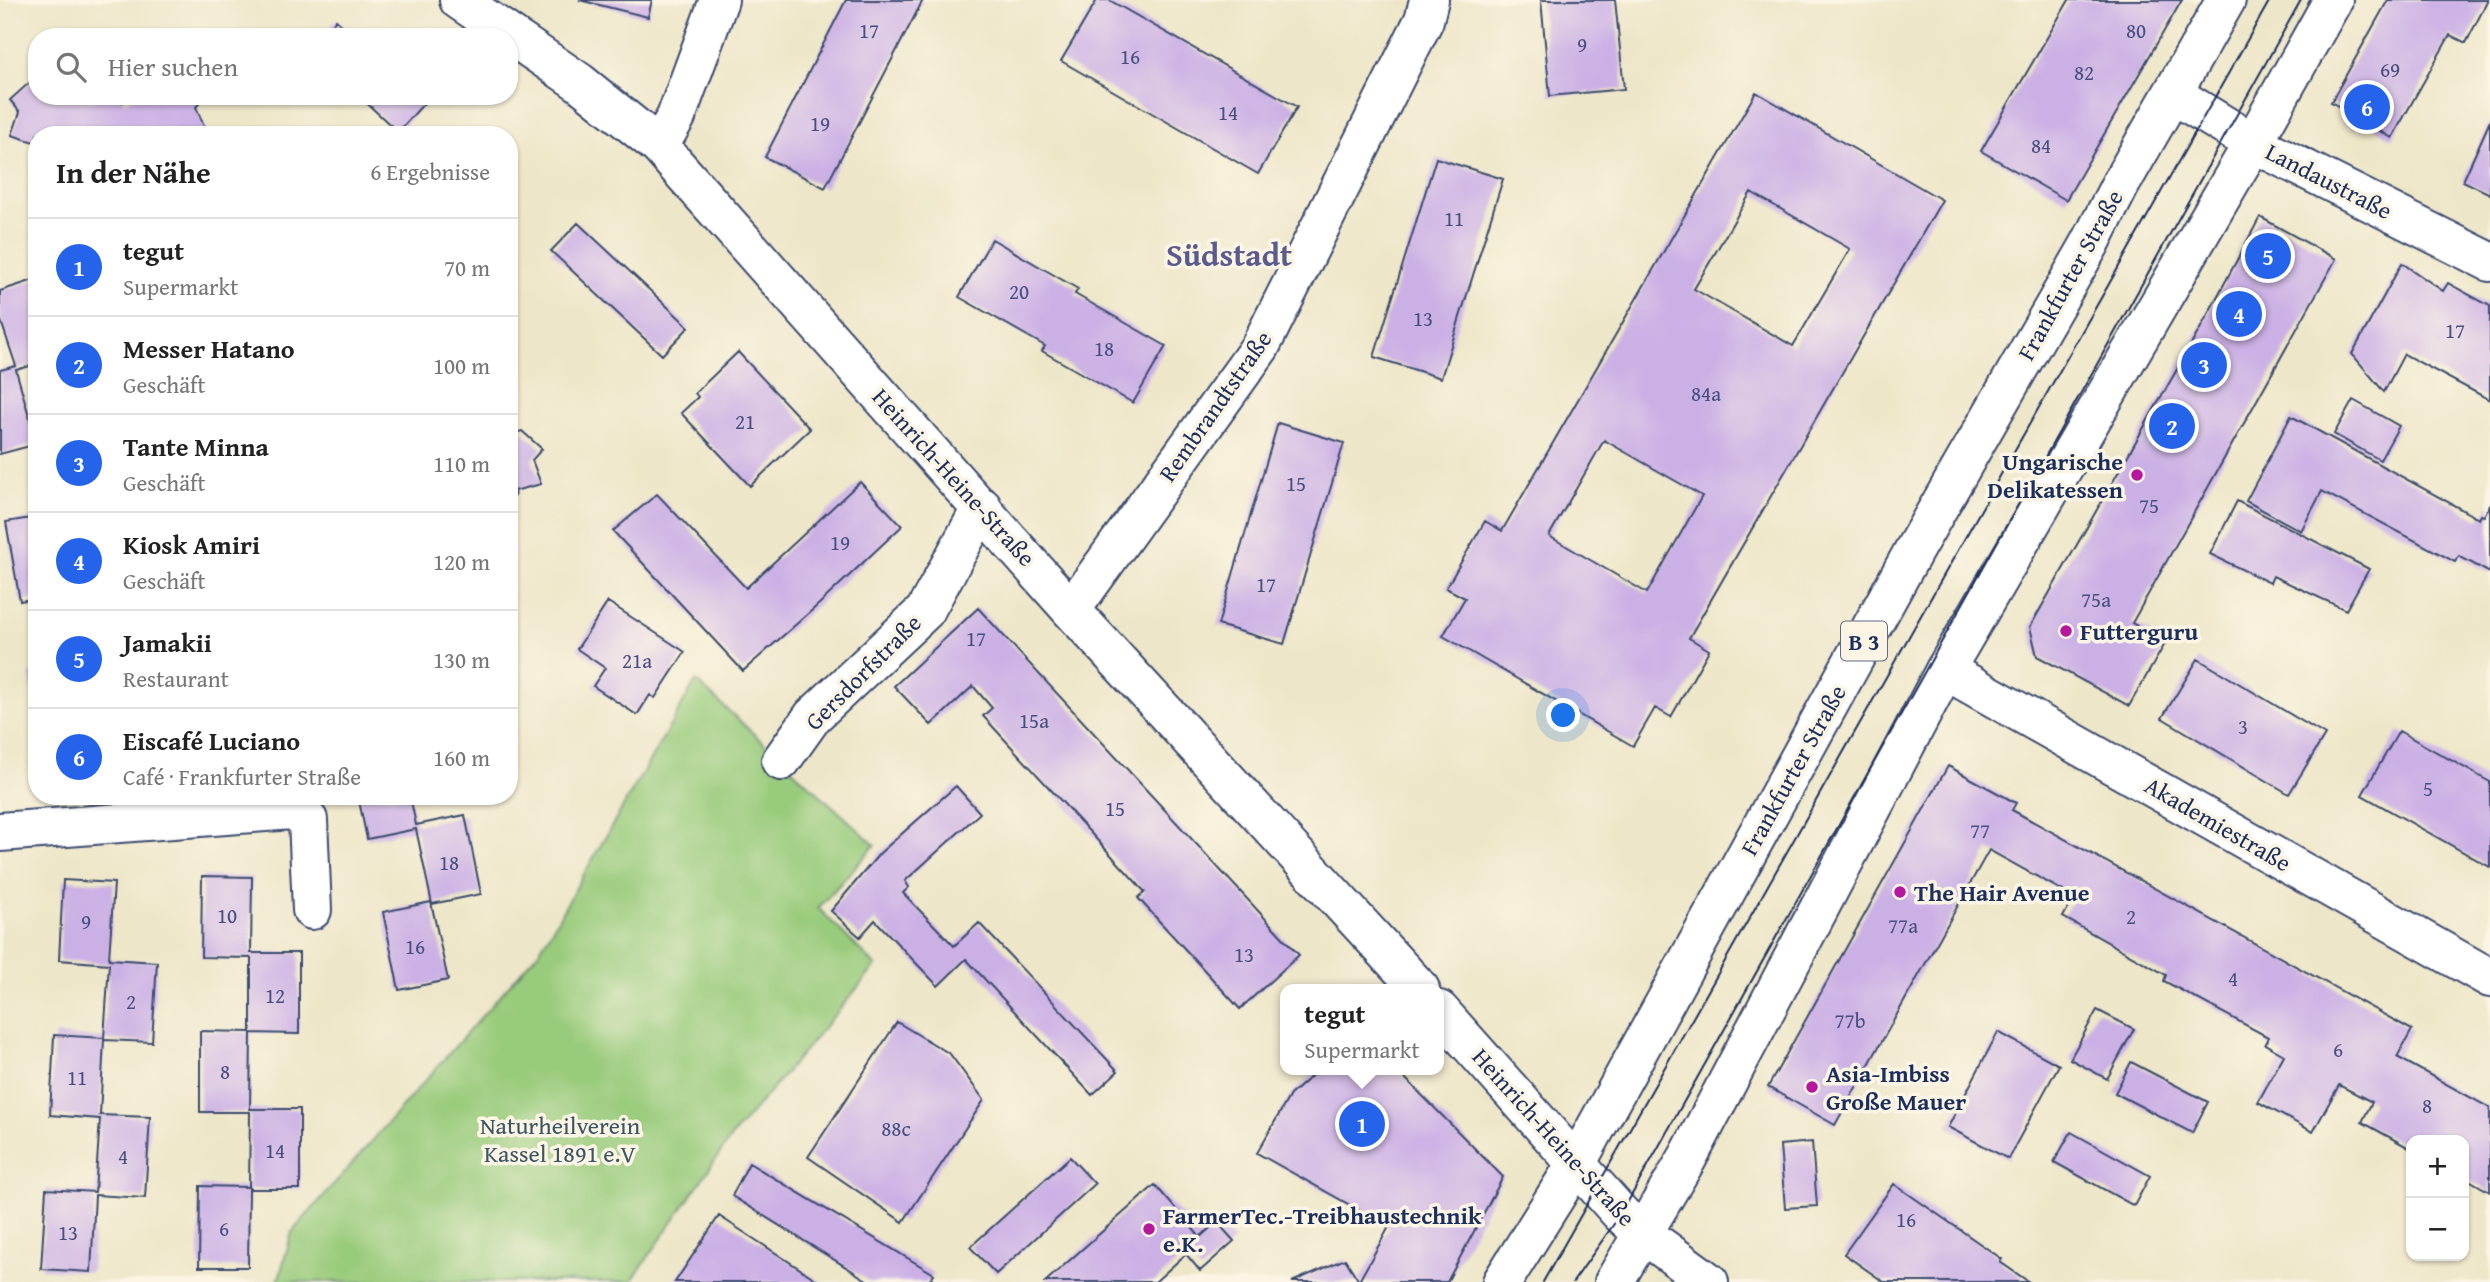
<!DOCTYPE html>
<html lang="de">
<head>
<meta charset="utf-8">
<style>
  body { margin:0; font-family:"Gentium Book Plus",serif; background:#f6f6f6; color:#222 }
  .controls { position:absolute; right:21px; bottom:21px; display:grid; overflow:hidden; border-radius:14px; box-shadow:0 2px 5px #0004 }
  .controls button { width:63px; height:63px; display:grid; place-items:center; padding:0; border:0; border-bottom:2px solid #e0e0e0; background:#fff; color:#222; font:35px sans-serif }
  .you { position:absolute; left:1564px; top:716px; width:24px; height:24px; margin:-18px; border:5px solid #fff; border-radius:50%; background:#1a73e8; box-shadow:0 0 0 10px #1a73e833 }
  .badge { display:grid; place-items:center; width:46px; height:46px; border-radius:50%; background:#2563eb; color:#fff; font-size:23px; font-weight:700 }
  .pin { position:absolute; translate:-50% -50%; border:4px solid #fff; box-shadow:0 2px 7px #0006 }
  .popup { position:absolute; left:1280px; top:984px; width:164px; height:91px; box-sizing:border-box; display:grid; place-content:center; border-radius:14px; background:#fff; filter:drop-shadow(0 2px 5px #0005); font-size:23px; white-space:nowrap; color:#767676 }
  .popup b { font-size:26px; color:#222 }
  .popup::after { content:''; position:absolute; left:50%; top:100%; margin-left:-14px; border:14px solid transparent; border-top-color:#fff }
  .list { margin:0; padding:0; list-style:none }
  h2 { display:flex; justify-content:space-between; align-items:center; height:91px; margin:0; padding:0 28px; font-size:30px }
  h2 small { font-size:23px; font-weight:400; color:#767676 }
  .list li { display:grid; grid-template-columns:46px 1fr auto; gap:21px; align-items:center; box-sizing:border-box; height:98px; padding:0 28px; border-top:2px solid #e0e0e0 }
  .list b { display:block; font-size:26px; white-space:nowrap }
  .list p { margin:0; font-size:23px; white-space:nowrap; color:#767676 }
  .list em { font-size:23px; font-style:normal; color:#767676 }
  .icon { flex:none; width:38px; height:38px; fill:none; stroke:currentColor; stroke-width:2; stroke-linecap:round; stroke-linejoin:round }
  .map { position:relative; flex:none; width:2490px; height:1282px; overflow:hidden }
  .search { position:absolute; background:#fff; box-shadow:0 2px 5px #0004; left:28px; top:28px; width:490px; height:77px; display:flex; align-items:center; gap:18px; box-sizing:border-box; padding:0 24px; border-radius:28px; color:#767676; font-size:26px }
  .panel { position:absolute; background:#fff; box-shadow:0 2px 5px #0004; left:28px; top:126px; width:490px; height:679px; border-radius:28px }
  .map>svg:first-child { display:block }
  .green { fill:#99cb7b; stroke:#5a7d6c; stroke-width:2 }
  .building { fill:#cbb0e5; fill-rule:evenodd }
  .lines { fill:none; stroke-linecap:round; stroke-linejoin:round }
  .minor-casing { stroke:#3a4a6e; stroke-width:42 }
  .major-casing { stroke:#3a4a6e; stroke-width:42 }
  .minor { stroke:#fff; stroke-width:38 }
  .major { stroke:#fff; stroke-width:38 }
  .tram { stroke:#1b2f5e; stroke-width:2 }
  .poi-dot { fill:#b5179e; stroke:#fcf5e5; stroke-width:2.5 }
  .labels { text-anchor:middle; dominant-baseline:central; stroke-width:7; stroke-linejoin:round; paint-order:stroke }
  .number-label { font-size:21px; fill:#474f80 }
  .shield { fill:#fcf5e5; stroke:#5e6a86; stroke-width:2 }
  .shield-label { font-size:23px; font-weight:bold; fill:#1b2f5e }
  .street-label { font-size:24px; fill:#1b2f5e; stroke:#fcf5e5 }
  .poi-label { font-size:24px; font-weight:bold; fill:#1b2f5e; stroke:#fcf5e5; text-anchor:start }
  .park-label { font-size:24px; fill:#3a5665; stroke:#fcf5e5 }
  .district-label { font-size:32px; font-weight:bold; fill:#595c8d; stroke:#fcf5e5 }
</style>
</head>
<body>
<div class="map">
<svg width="2490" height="1282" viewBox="0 0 2490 1282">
  <rect width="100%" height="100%" fill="#fcf5e5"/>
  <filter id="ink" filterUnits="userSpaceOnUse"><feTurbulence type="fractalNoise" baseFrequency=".0143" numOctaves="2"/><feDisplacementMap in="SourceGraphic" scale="14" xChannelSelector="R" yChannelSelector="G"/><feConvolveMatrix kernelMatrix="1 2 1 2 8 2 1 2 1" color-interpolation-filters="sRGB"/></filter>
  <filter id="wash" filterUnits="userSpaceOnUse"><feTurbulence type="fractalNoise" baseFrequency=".00686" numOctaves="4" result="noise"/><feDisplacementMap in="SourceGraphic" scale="28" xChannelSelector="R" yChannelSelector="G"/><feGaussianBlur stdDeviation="1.57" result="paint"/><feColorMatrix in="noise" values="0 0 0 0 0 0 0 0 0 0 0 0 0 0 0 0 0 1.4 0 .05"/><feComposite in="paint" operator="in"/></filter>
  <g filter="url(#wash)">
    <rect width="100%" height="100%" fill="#ede6c8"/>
    <path class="green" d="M696,681L875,845L818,908L876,966L732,1136L631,1282H278L292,1232L540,950Z"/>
    <g id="blocks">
      <path class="building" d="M579,0H652L648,17Z
        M846,0H923L825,188L765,157Z
        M1097,0H1109L1297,107L1258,174L1061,61Z
        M1541,0H1615L1624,89L1550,96Z
        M2069,0H2182L2066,200L1981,151Z
        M2388,0H2488L2466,43L2450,35L2392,138L2331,102Z
        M336,20L355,37H321Z
        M30,82L37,84V96H74L94,102V96H122L123,102L139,96H206L196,107L206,131L194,135H37V143L12,135L20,112L10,100Z
        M1756,92L1942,200L1689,638L1709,650L1671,717L1655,708L1633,746L1443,636L1465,598L1446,588L1485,521L1502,531ZM1751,192L1850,249L1793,346L1694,289ZM1604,440L1702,496L1647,593L1549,536Z
        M359,96H421L426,101L398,132Z
        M2490,121V194L2463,181Z
        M1436,158L1503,179L1441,378L1374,357Z
        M2260,217L2336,259L2132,623L2166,642L2129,706L2037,656L2030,627L2200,329Z
        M578,223L689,327L662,355L551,251Z
        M992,239L1078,289L1075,294L1166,346L1133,403L1042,351L1045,346L959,297Z
        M2402,263L2443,291L2448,283L2490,306V400L2404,354L2384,392L2352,354Z
        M37,279V364L16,370L37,444L0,454V370L16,366L0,318V291Z
        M738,352L810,429L750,486L681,413L698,397L695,393Z
        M2353,400L2399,426L2380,460L2334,434Z
        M2291,416L2479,519L2481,515L2484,516L2490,505V573L2459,556L2455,562L2322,491L2301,531L2246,501Z
        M1278,423L1344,443L1284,644L1218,625Z
        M522,431L542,449L532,460L541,484L514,491L515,496L509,498V435Z
        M860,482L902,526L818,605L743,671L613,531L657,494L746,588Z
        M2237,501L2369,569L2346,610L2273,576L2270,583L2210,554Z
        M37,517V598L20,601L6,522Z
        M608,602L685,652L655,698L650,695L637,715L593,686L605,668L577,649Z
        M978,608L1299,955L1240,1009L1138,898L1145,892L983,716L992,708L973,686L931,725L894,686Z
        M2198,659L2325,735L2289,794L2162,718Z
        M30,673H37V710H35Z
        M2399,731L2490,782V867L2362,795Z
        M1948,766L2016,803L2012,810L2412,1030L2397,1057L2490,1108V1192L2464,1177V1140H2411V1149L2362,1122L2372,1102L2339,1085L2313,1132L2258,1102L2284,1055L2265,1044L2268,1037L2164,981L2166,975L2063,917L2074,897L1989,850L1835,1125L1768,1087Z
        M956,786L980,813L905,881L909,887L903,893L954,946L979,923L1118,1071L1092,1095L966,959L938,986L875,920L860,937L831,911L880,853Z
        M358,796H410L416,825L465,815L481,894L432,904L416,829L367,839Z
        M202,876L252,877L251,953H299V1034L251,1033L250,1109H300V1189H249L248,1267H199L200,1186L249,1187L250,1112H200V1031L251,1032V958L201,957Z
        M63,880L114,883L109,959L157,962L152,1042L104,1040L100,1115L150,1117L145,1198L95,1195L91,1272L41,1269L46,1189L95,1192L100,1119L50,1115L54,1035L104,1038L109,964L59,960Z
        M431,902L448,980L399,990L383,912Z
        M2097,1010L2134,1029L2107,1079L2070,1059Z
        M897,1022L950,1054L984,1100L903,1222L808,1157Z
        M1998,1032L2059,1065L2008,1159L1948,1127Z
        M2131,1062L2208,1102L2192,1133L2115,1093Z
        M1318,1070H1397L1503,1177L1447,1282H1292L1345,1259L1359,1281L1389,1227L1257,1153L1290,1095Z
        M2071,1132L2150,1176L2134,1206L2054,1162Z
        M1812,1142L1817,1206L1785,1208L1780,1145Z
        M1070,1157L1095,1184L996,1274L970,1247Z
        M749,1163L934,1274L928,1282H870L732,1196Z
        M1894,1184L2002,1259L2000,1262L2029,1282H1884L1844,1254Z
        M1155,1185L1200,1237L1217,1222L1234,1241L1200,1271L1186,1254L1155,1282H1045Z
        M719,1216L820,1282H675Z"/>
    </g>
  </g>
  <g filter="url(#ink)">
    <use href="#blocks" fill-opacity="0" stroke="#3a4a6e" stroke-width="2"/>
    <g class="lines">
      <g class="minor-casing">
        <path id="minor" d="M459,0L579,82L659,146L1071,610L1420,989
          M2173,94L2253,143L2490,262
          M659,146L676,117L719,0
          M1071,610L1260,347L1424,20L1429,0
          M1945,670L2490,978
          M781,761L813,716L925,611L982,507
          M0,832L293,810L308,820L312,910
          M1439,1010L1621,1214L1642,1233L1709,1282"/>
      </g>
      <g class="major-casing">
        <path id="major" d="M1502,1282L1576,1164L1914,550L2090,244L2121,183L2226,0
          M1614,1282L1688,1157L1945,670L2253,143L2333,0"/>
      </g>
      <use href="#minor" class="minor"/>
      <use href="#major" class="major"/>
      <path class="tram" d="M1543,1282L2270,0
        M1573,1282L1621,1214L2301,0"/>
    </g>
  </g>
  <g class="poi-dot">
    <circle cx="2137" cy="475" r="7"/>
    <circle cx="2066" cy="631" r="7"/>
    <circle cx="1900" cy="892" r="7"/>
    <circle cx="1812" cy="1087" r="7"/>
    <circle cx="1149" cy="1229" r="7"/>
  </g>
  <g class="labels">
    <g class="number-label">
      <text x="869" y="30">17</text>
      <text x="2136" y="30">80</text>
      <text x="1582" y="44">9</text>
      <text x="1130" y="56">16</text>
      <text x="2390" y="69">69</text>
      <text x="2084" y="72">82</text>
      <text x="1228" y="112">14</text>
      <text x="820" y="123">19</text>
      <text x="2041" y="145">84</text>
      <text x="1454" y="218">11</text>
      <text x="1019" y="291">20</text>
      <text x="1423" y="318">13</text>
      <text x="2455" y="330">17</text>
      <text x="1104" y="348">18</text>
      <text x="1706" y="393">84a</text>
      <text x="745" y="421">21</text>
      <text x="1296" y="483">15</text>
      <text x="2149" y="505">75</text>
      <text x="840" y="542">19</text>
      <text x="1266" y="584">17</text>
      <text x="2096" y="599">75a</text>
      <text x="976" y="638">17</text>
      <text x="637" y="660">21a</text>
      <text x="1034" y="720">15a</text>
      <text x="2243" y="726">3</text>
      <text x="2428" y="788">5</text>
      <text x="1115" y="808">15</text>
      <text x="1980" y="830">77</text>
      <text x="449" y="862">18</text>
      <text x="227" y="915">10</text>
      <text x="2131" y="916">2</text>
      <text x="86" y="921">9</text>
      <text x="1903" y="925">77a</text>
      <text x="415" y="946">16</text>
      <text x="1244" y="954">13</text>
      <text x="2233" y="978">4</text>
      <text x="275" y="995">12</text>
      <text x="131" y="1001">2</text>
      <text x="1850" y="1020">77b</text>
      <text x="2338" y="1049">6</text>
      <text x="225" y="1071">8</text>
      <text x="77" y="1077">11</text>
      <text x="2427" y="1105">8</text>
      <text x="896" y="1128">88c</text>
      <text x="275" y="1150">14</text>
      <text x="123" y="1156">4</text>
      <text x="1906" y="1219">16</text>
      <text x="224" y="1228">6</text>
      <text x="68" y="1232">13</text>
    </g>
    <rect class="shield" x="1841" y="621.5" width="46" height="39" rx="5"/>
    <g class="shield-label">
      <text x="1864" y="641">B 3</text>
    </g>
    <g class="street-label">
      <text transform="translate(2329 181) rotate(27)">Landaustraße</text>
      <text transform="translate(2070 275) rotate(-61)">Frankfurter Straße</text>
      <text transform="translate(1215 406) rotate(-55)">Rembrandtstraße</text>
      <text transform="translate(954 477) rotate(48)">Heinrich-Heine-Straße</text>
      <text transform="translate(863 672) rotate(-45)">Gersdorfstraße</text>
      <text transform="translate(1793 770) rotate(-61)">Frankfurter Straße</text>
      <text transform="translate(2218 824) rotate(30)">Akademiestraße</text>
      <text transform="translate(1554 1137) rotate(48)">Heinrich-Heine-Straße</text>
    </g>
    <g class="poi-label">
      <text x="2123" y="461" text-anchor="end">Ungarische<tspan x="2123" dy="28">Delikatessen</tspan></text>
      <text x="2080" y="631">Futterguru</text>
      <text x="1914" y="892">The Hair Avenue</text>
      <text x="1826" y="1073">Asia-Imbiss<tspan x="1826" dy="28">Große Mauer</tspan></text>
      <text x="1163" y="1215">FarmerTec.-Treibhaustechnik<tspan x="1163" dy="28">e.K.</tspan></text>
    </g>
    <g class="park-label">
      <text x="560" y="1125">Naturheilverein<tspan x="560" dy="28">Kassel 1891 e.V</tspan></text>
    </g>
    <g class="district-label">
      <text x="1229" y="254">Südstadt</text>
    </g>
  </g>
</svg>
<div class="controls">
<button>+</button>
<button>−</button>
</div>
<div class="you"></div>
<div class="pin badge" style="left:1362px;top:1124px">1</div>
<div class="popup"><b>tegut</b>Supermarkt</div>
<div class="pin badge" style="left:2172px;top:426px">2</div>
<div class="pin badge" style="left:2204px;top:365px">3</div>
<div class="pin badge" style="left:2239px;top:314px">4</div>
<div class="pin badge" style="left:2268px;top:256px">5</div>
<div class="pin badge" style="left:2367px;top:107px">6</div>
<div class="search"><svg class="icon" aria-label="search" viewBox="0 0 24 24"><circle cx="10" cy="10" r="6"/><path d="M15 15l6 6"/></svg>Hier suchen</div>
<section class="panel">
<h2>In der Nähe<small>6 Ergebnisse</small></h2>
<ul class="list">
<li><span class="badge">1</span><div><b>tegut</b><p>Supermarkt</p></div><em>70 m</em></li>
<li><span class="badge">2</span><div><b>Messer Hatano</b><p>Geschäft</p></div><em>100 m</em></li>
<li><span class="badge">3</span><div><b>Tante Minna</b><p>Geschäft</p></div><em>110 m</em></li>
<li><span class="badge">4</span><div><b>Kiosk Amiri</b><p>Geschäft</p></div><em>120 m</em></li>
<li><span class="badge">5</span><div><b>Jamakii</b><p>Restaurant</p></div><em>130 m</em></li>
<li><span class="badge">6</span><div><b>Eiscafé Luciano</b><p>Café · Frankfurter Straße</p></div><em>160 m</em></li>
</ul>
</section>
</div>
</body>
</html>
